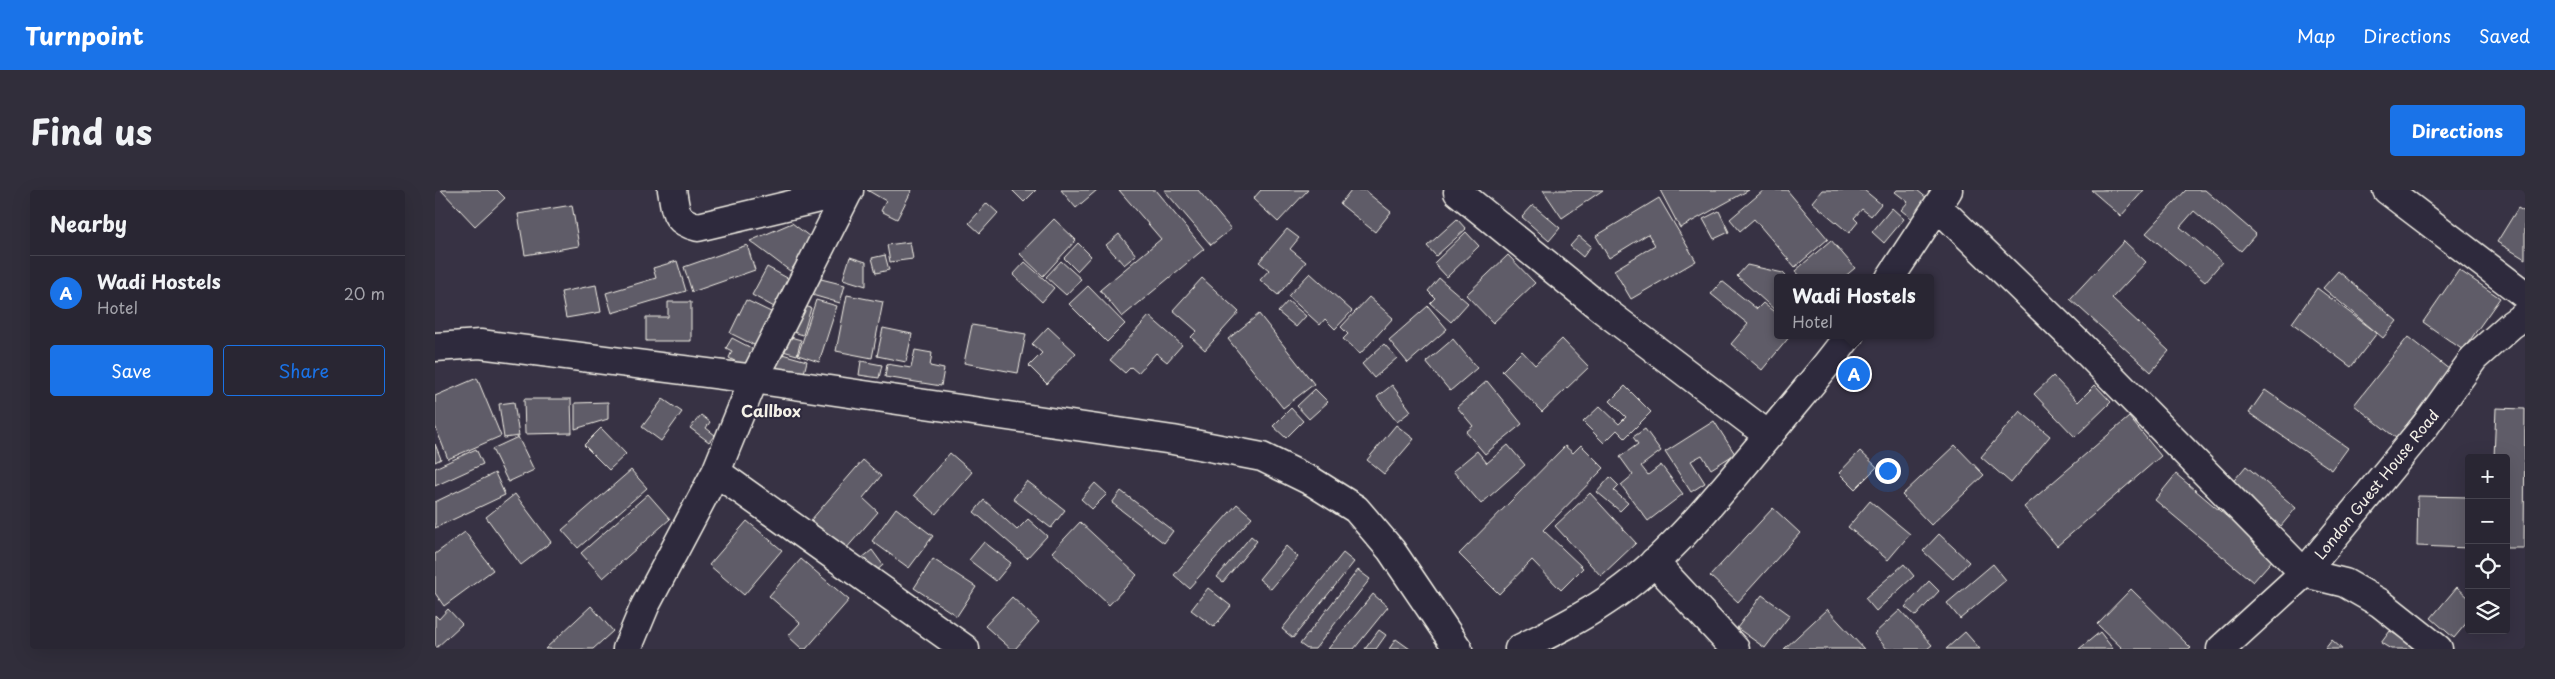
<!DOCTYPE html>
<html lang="en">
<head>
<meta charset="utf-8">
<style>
  body { margin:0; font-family:"Playpen Sans",sans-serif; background:#312e3b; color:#f1f3f6 }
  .controls { position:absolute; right:15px; bottom:15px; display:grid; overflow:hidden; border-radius:5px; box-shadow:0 5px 20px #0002 }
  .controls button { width:45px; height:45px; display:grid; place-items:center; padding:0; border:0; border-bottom:1px solid #45434e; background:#292633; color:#f1f3f6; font:25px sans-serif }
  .you { position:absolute; left:1452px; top:280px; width:18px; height:18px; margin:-12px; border:4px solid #fff; border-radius:50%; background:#1a73e8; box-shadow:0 0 0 8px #1a73e833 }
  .badge { display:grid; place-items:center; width:32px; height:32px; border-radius:50%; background:#1a73e8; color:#fff; font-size:16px; font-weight:700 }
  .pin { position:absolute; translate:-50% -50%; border:2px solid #fff; box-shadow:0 1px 5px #0006 }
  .popup { position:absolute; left:1339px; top:84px; width:160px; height:65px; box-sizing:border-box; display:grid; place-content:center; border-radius:5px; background:#292633; filter:drop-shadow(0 1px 4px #0005); font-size:16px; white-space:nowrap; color:#a5a5ac }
  .popup b { font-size:19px; color:#f1f3f6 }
  .popup::after { content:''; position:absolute; left:50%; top:100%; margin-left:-10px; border:10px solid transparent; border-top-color:#292633 }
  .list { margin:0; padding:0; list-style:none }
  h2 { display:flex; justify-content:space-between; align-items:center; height:65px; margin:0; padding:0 20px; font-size:21px }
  h2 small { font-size:16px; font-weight:400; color:#a5a5ac }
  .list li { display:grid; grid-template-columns:32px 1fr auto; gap:15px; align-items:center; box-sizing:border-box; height:75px; padding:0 20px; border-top:1px solid #45434e }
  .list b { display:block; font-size:19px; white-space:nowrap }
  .list p { margin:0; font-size:16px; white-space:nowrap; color:#a5a5ac }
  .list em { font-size:16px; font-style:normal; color:#a5a5ac }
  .actions { display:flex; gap:10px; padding:15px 20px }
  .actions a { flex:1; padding:11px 0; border:1px solid #1a73e8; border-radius:5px; text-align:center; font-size:18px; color:#1a73e8 }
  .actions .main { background:#1a73e8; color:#fff }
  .icon { flex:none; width:28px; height:28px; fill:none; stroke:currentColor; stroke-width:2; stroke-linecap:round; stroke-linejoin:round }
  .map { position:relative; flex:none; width:2090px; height:459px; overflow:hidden; border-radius:5px }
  header { display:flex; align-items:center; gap:30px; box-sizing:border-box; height:70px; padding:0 25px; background:#1a73e8; color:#fff }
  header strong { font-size:24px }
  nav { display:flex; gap:28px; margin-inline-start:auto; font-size:18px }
  .intro { display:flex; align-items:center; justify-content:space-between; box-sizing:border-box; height:120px; padding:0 30px }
  h1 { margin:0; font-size:35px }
  .button { padding:12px 22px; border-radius:5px; background:#1a73e8; color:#fff; font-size:18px; font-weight:700 }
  main { display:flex; gap:30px; padding:0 30px }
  aside { flex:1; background:#292633; border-radius:5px; box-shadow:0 5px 20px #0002 }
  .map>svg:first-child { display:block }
  .building { fill:#5f5c67; stroke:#f4f1e8 }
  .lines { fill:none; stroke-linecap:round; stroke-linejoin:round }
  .minor-casing { stroke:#f4f1e8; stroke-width:31 }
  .minor { stroke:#2f2a3d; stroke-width:28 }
  .labels { text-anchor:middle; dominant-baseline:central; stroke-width:4; stroke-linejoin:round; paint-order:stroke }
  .street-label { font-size:15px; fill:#f4f1e8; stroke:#2f2a3d }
  .neighbourhood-label { font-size:16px; font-weight:bold; fill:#f4f1e8; stroke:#2f2a3d }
</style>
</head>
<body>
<header>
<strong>Turnpoint</strong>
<nav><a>Map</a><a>Directions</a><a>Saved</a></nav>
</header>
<div class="intro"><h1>Find us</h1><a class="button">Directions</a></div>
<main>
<aside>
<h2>Nearby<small></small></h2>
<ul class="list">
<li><span class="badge">A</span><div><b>Wadi Hostels</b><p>Hotel</p></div><em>20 m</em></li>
</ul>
<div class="actions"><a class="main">Save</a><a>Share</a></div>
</aside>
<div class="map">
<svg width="2090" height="459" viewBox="0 0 2090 459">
  <rect width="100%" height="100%" fill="#373244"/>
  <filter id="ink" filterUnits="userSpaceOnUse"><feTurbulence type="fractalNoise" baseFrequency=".02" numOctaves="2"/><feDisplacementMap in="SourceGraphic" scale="10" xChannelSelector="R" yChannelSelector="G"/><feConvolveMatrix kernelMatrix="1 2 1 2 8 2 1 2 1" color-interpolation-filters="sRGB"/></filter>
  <g filter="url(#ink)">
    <path class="building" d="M6,0H62L70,8L40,36Z
      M432,0H477L462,29L446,21L451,11Z
      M577,0H601L589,12Z
      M626,0H662L641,18Z
      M684,0H720L769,59L687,127L665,100L726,49Z
      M729,0H763L796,39L776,55Z
      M826,0H873L843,32L818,9Z
      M916,0H929L956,22L940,42L905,14Z
      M1108,0H1168L1127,28Z
      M1225,0H1314L1245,38Z
      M1329,0H1352L1393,49L1360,77L1319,29L1305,41L1295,29Z
      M1387,0H1429L1446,14L1436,26L1427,19L1419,28L1423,32L1414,43L1377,12Z
      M1462,0H1482L1493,9L1477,29L1466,20L1473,12L1460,2Z
      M1656,0H1709L1686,26Z
      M1751,0H1770L1821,44L1806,61L1759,21L1745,37L1787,72L1770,92L1711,43Z
      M1224,8L1261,71L1196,109L1179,80L1220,55L1213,44L1174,68L1161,46Z
      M552,13L563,23L545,43L534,33Z
      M137,15L144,56L90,65L83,24Z
      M1098,15L1125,38L1114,51L1087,27Z
      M1457,18L1469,29L1449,53L1437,42Z
      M2083,18L2090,22V69L2062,52Z
      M1284,21L1294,42L1279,49L1268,29Z
      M619,29L641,50L608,86L585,64Z
      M1022,29L1031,39L1001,66L992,56Z
      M357,33L379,50L355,81L315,51Z
      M852,39L864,48L855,59L871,72L843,105L825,90L834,80L824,72Z
      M1031,42L1044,56L1012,87L999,73Z
      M684,44L701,65L689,75L671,55Z
      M1144,46L1156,56L1148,67L1135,56Z
      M1396,50L1420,78L1408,88H1365L1360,81Z
      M1689,51L1711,72L1677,108L1734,161L1716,182L1635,109Z
      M475,52L478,69L455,72L452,55Z
      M643,53L656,66L642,81L629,68Z
      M312,55L320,80L257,102L249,77Z
      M450,65L454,80L441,83L437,68Z
      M1073,65L1100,93L1058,133L1031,105Z
      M415,67L431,72V96L408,89Z
      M242,71L251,101L177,123L171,103L221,88L218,78Z
      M626,71L646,89L631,105L611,87Z
      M590,72L619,98L607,112L578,85Z
      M1312,75L1348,83L1353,88H1343L1342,122L1302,86Z
      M332,77L356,90L341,118L317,105Z
      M2024,80L2065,108L2028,160L1988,132Z
      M1903,81L1962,131L1948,148L1888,98Z
      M875,83L917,121L900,139L890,129L885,135L853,106Z
      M382,88L410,95L405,113L377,105Z
      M767,88L804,122L770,160L756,147L762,141L738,120Z
      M1004,88L1033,113L1016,132L995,113L1000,108L993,101Z
      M1287,91L1322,119L1328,113L1343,125V145H1356L1327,180L1296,154L1313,134L1276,104Z
      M161,95L166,122L131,128L126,102Z
      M653,96L690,134L672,152L634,114Z
      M1882,98L1942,143L1916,177L1857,133Z
      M412,105L448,112L437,168L401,161Z
      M934,107L958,128L925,164L908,149L913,144L906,137Z
      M311,110L338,123L321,156L295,143Z
      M381,110L402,116L384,172L363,165Z
      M853,111L871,126L861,137L843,122Z
      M233,112H256V151H211V127H233Z
      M363,114L376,118L368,145L355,141Z
      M993,116L1012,139L973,173L954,150Z
      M824,124L879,194L848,218L793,149Z
      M714,126L747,155L732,172L721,163L703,183L696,177L690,183L675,170Z
      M537,135L591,144L583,183L529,173Z
      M613,137L641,163L612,194L594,176L607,163L597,154Z
      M448,138L477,144L471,172L442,166Z
      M352,146L366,150L362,165L348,161Z
      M1973,147L2015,180L1961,248L1919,215Z
      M297,148L320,160L311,177L294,168L297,161L291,158Z
      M1018,149L1042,178L1015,201L991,172Z
      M1127,149L1154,177L1107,222L1067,181L1087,161L1100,175Z
      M949,154L962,168L939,188L927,174Z
      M480,160L497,163L495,176L509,179L506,196L450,187L452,174L476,178Z
      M340,162L372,171L368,187L336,178Z
      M426,171L447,175L444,188L424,185Z
      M1618,186L1643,212L1660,195L1676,212L1640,247L1599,204Z
      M42,188L66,246L13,269L0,236V206Z
      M1052,191L1087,234L1050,264L1031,242L1038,236L1022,217Z
      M957,195L976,221L962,232L942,207Z
      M1190,196L1216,222L1190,248L1182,240L1169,253L1148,232L1165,216L1184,234L1191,227L1175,211Z
      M880,199L893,212L874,229L862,216Z
      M1830,200L1913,258L1897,280L1814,223Z
      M89,209H136L137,243L90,244Z
      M228,209L247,222L226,251L207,237Z
      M79,212L84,246L69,248L64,214Z
      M173,212V229L140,239V213Z
      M856,218L868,231L851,248L838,236Z
      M2061,218L2090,219L2089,358H2071V268H2059Z
      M1585,221L1615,246L1576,293L1546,267Z
      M266,225L275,232L271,238L280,245L274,252L255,238Z
      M1694,227L1726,266L1622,356L1589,317Z
      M1279,231L1300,264L1276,279L1267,265L1256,271L1270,293L1256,302L1230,262Z
      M961,235L979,249L949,284L932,270Z
      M166,238L191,264L174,280L149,255Z
      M1210,239L1226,261L1206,276L1213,285L1226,275L1248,304L1213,331L1186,295L1198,285L1185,267L1203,254L1198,247Z
      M83,247L99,280L73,292L57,259Z
      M0,254L6,269L0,272Z
      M1073,255L1090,275L1046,314L1018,281L1042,261L1052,273Z
      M1146,255L1169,278L1108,340L1148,378L1126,400L1097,370L1064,404L1024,364L1130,256L1138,263Z
      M1520,255L1549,285L1496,335L1467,305Z
      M41,259L48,274L0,296V278Z
      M1425,261L1442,277L1420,299L1404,283Z
      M515,263L537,282L501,324L479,305Z
      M428,270L446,286L428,308L443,322L410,360L376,330Z
      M1811,276L1861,318L1846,336L1796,294Z
      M196,280L212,298L143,358L127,340Z
      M60,283L70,305L0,338V312Z
      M1741,284L1840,367L1818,392L1720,310Z
      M1175,287L1184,296L1179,301L1193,313L1185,321L1162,302Z
      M592,291L630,320L616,338L578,309Z
      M660,293L672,304L657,319L646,309Z
      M686,301L738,341L729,353L677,313Z
      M1155,303L1201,353L1166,386L1120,336Z
      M80,304L116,352L86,375L51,327Z
      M213,304L235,329L168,388L146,363Z
      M1983,306L2034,307V358L1982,356Z
      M549,310L582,340L593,329L612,346L592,368L539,322Z
      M1435,311L1475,344L1453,370L1413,337Z
      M802,314L817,327L754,398L739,385Z
      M461,318L498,346L474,378L437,351Z
      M1338,318L1365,343L1303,412L1275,386Z
      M312,331L347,360L309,405L274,375Z
      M645,332L702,385L674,415L617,362Z
      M30,342L58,380L9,416L0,403V364Z
      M1504,344L1534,372L1518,389L1488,361Z
      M816,346L822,351L788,392L782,387Z
      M549,352L576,373L561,391L534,370Z
      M851,356L863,367L836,399L824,389Z
      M437,360L448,375L439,383L427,368Z
      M908,363L919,372L858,448L847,439Z
      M366,369L414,410L371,459H367L353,446L365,433L334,406Z
      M498,369L541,397L522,426L479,398Z
      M1469,374L1479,386L1441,421L1430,408Z
      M1558,374L1571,390L1525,429L1512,413Z
      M923,380L935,389L880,459H872L865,454Z
      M1494,391L1504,401L1481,426L1470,417Z
      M2022,397L2034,408V430L2019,448L1996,428Z
      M773,398L796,416L779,437L756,420Z
      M1696,399L1756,458L1755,459H1688L1662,434Z
      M938,404L953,417L919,459H893Z
      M1327,405L1355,425L1330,458L1302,438Z
      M577,407L604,432L580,459H576L550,436Z
      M156,416L178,441L158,459H110Z
      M13,419L27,434L0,459V425L4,429Z
      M1392,419L1429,459H1349Z
      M1465,420L1497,455L1492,459H1452L1439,444Z
      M944,440L951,445L941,459H930Z
      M1955,441L1984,459H1956L1946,453Z
      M1530,442L1545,459H1511Z
      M1665,442L1678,459H1644Z
      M961,449L975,459H954Z
      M1897,450L1907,459H1890Z"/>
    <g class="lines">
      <g class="minor-casing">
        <path id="minor" d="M237,0C241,22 239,31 263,37L414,1
          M1952,0L2090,105
          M1023,2L1167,119L1333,245
          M1503,17L1646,156L1869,383L1910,393L1945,413L2003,459
          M1455,88L1513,0
          M0,157L45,154L319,189L738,250L827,267L878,292L921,319L956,360L1023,459
          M281,282L530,459
          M1219,372L1300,459
          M192,459L210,416L281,282L319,189L414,0
          M1084,459C1114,444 1143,430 1171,411C1235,368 1284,304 1333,246C1360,212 1389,180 1414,145
          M1786,459L1869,383L1990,236L2039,168L2076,135L2090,125"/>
      </g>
      <use href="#minor" class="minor"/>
    </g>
  </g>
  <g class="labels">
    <g class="street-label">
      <text transform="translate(1941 294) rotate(-51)">London Guest House Road</text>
    </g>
    <g class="neighbourhood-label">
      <text x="336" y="220">Callbox</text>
    </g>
  </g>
</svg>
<div class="controls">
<button>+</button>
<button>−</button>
<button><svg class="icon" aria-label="locate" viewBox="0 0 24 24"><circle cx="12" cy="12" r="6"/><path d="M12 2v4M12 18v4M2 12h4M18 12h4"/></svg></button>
<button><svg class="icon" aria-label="layers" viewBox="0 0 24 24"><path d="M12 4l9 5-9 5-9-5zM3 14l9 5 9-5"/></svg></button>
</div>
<div class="you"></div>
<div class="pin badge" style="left:1419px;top:184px">A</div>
<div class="popup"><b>Wadi Hostels</b>Hotel</div>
</div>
</main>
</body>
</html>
